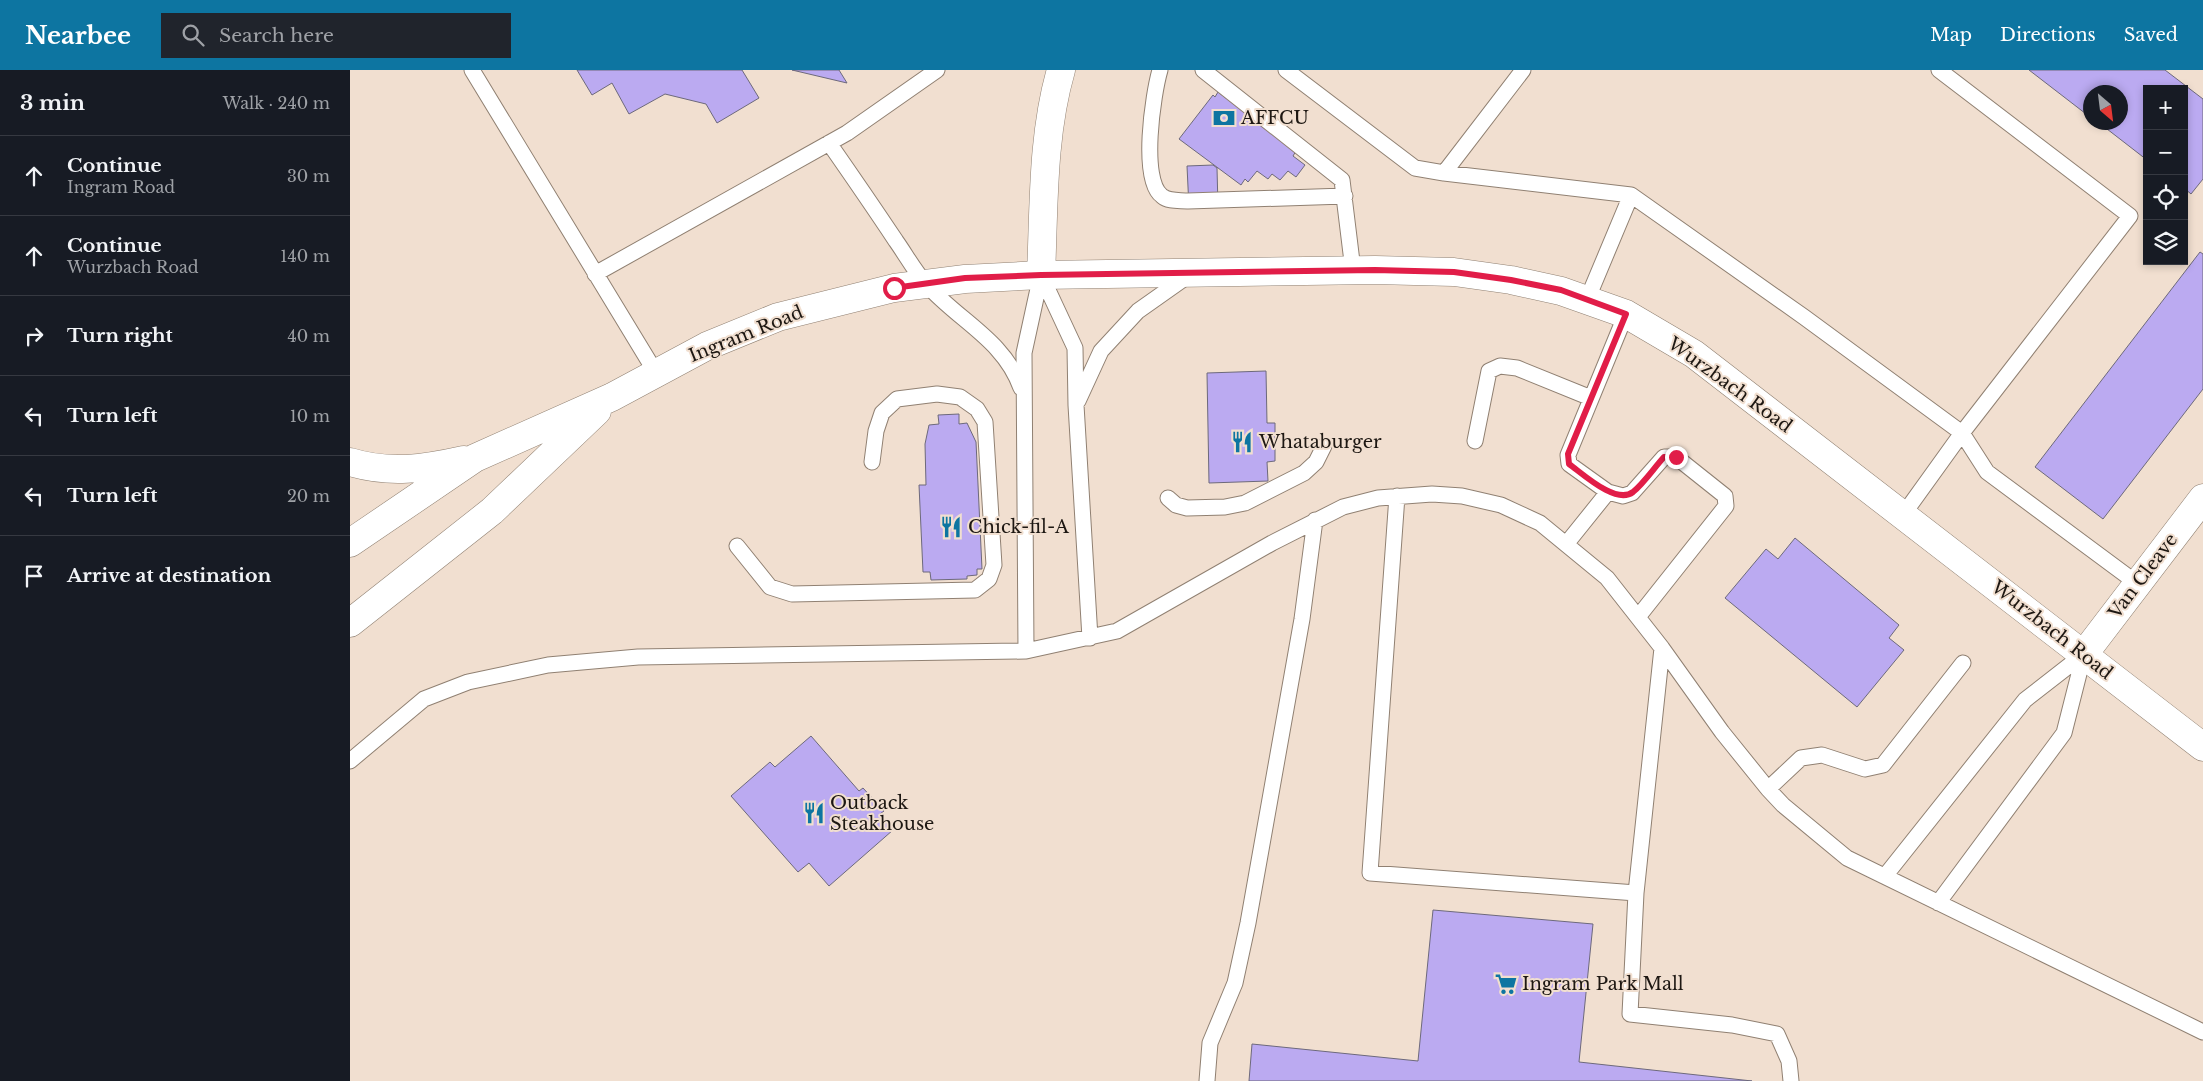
<!DOCTYPE html>
<html lang="en">
<head>
<meta charset="utf-8">
<style>
  body { margin:0; font-family:"Libre Baskerville",serif; background:#20242c; color:#f1f3f6 }
  .controls { position:absolute; right:15px; top:15px; display:grid; overflow:hidden; border-radius:0px; box-shadow:0 2px 8px #0003 }
  .controls button { width:45px; height:45px; display:grid; place-items:center; padding:0; border:0; border-bottom:1px solid #363941; background:#171b24; color:#f1f3f6; font:25px sans-serif }
  .compass { position:absolute; left:1733px; top:15px; width:45px; height:45px; border-radius:50%; background:#171b24; box-shadow:0 2px 8px #0003; rotate:152deg }
  .stop { position:absolute; width:15px; height:15px; margin:-11px; border:4px solid #e11d48; border-radius:50%; background:#fff }
  .stop.end { background:#e11d48; border-color:#fff; box-shadow:0 1px 5px #0008 }
  .list { margin:0; padding:0; list-style:none }
  h2 { display:flex; justify-content:space-between; align-items:center; height:65px; margin:0; padding:0 20px; font-size:21px }
  h2 small { font-size:16px; font-weight:400; color:#9ea1a6 }
  .list li { display:grid; grid-template-columns:32px 1fr auto; gap:15px; align-items:center; box-sizing:border-box; height:80px; padding:0 20px; border-top:1px solid #363941 }
  .list b { display:block; font-size:19px; white-space:nowrap }
  .list p { margin:0; font-size:16px; white-space:nowrap; color:#9ea1a6 }
  .list em { font-size:16px; font-style:normal; color:#9ea1a6 }
  .icon { flex:none; width:28px; height:28px; fill:none; stroke:currentColor; stroke-width:2; stroke-linecap:round; stroke-linejoin:round }
  .map { position:relative; flex:none; width:1853px; height:1011px; overflow:hidden }
  header { display:flex; align-items:center; gap:30px; box-sizing:border-box; height:70px; padding:0 25px; background:#0d75a1; color:#fff }
  header strong { font-size:24px }
  nav { display:flex; gap:28px; margin-inline-start:auto; font-size:18px }
  .search { width:350px; height:45px; background:#20242c; display:flex; align-items:center; gap:12px; box-sizing:border-box; padding:0 18px; border-radius:0px; color:#9ea1a6; font-size:19px }
  main { display:flex }
  aside { flex:1; background:#171b24 }
  .map>svg:first-child { display:block }
  .building { fill:#bbaaf1; stroke:#6d697b }
  .lines { fill:none; stroke-linecap:round; stroke-linejoin:round }
  .service-casing { stroke:#908072; stroke-width:17 }
  .minor-casing { stroke:#908072; stroke-width:29 }
  .tertiary-casing { stroke:#908072; stroke-width:29 }
  .secondary-casing { stroke:#908072; stroke-width:29 }
  .service { stroke:#fff; stroke-width:15 }
  .minor { stroke:#fff; stroke-width:28 }
  .tertiary { stroke:#fff; stroke-width:28 }
  .secondary { stroke:#fff; stroke-width:28 }
  .route { stroke:#e11d48; stroke-width:6 }
  .labels { text-anchor:middle; dominant-baseline:central; stroke-width:4; stroke-linejoin:round; paint-order:stroke }
  .poi-label { font-size:18px; fill:#1d1712; stroke:#f1dfd0; text-anchor:start }
  .street-label { font-size:18px; fill:#1d1712; stroke:#f1dfd0 }
</style>
</head>
<body>
<header>
<strong>Nearbee</strong>
<div class="search"><svg class="icon" aria-label="search" viewBox="0 0 24 24"><circle cx="10" cy="10" r="6"/><path d="M15 15l6 6"/></svg>Search here</div>
<nav><a>Map</a><a>Directions</a><a>Saved</a></nav>
</header>
<main>
<aside>
<h2>3 min<small>Walk · 240 m</small></h2>
<ul class="list">
<li><svg class="icon" aria-label="ahead" viewBox="0 0 24 24"><path d="M12 20V5M6 11l6-6 6 6"/></svg><div><b>Continue</b><p>Ingram Road</p></div><em>30 m</em></li>
<li><svg class="icon" aria-label="ahead" viewBox="0 0 24 24"><path d="M12 20V5M6 11l6-6 6 6"/></svg><div><b>Continue</b><p>Wurzbach Road</p></div><em>140 m</em></li>
<li><svg class="icon" aria-label="right" viewBox="0 0 24 24"><path d="M7 20v-9h11M14 6l5 5-5 5"/></svg><div><b>Turn right</b></div><em>40 m</em></li>
<li><svg class="icon" aria-label="left" viewBox="0 0 24 24"><path d="M17 20v-9H6M10 6l-5 5 5 5"/></svg><div><b>Turn left</b></div><em>10 m</em></li>
<li><svg class="icon" aria-label="left" viewBox="0 0 24 24"><path d="M17 20v-9H6M10 6l-5 5 5 5"/></svg><div><b>Turn left</b></div><em>20 m</em></li>
<li><svg class="icon" aria-label="arrive" viewBox="0 0 24 24"><path d="M6 21V4h12l-3 4 3 4H6"/></svg><div><b>Arrive at destination</b></div></li>
</ul>
</aside>
<div class="map">
<svg width="1853" height="1011" viewBox="0 0 1853 1011">
  <rect width="100%" height="100%" fill="#f1dfd0"/>
  <path class="building" d="M227,0H392L409,28L367,53L356,34L315,24L279,44L262,13L242,25Z
    M442,0H489L497,13Z
    M1679,0H1815L1853,29V109L1841,124L1834,118V19H1797V90L1748,52H1770V22H1740V47Z
    M868,22L946,81L943,86L955,95L946,107L938,101L930,110L922,104L918,109L907,101L898,112L895,109L891,115L829,69L863,25L865,27Z
    M863,95L867,98L868,137L839,138L837,96Z
    M1850,182L1853,184V319L1753,449L1685,397Z
    M916,301L917,353H925V391L917,392L918,411L859,413L857,303Z
    M609,344V354L617,353L626,372L632,499H627V505L617,506V509L581,510L580,502H573L569,415H576L575,374L579,355L589,354L588,345Z
    M1445,468L1549,555L1539,568L1554,580L1507,637L1375,528L1416,479L1428,489Z
    M461,666L509,721L513,718L534,741L530,744L543,760L479,816L459,793L448,802L381,726L420,692L425,697Z
    M1083,840L1243,854L1229,992L1402,1011H899L902,974L1068,991Z"/>
  <g class="lines">
    <g class="service-casing">
      <path id="service" d="M122,0L306,303
        M810,0C803,24 790,110 812,126C819,132 830,130 838,131L995,126
        M853,0L992,110L1003,200
        M936,0L1065,98L1094,103
        M1173,0L1094,103L1281,125L1454,247L1612,363L1637,402L1788,514
        M479,73C502,106 524,138 546,171C556,185 565,202 577,215C609,251 654,270 671,318
        M245,204L497,63L587,0
        M691,205L725,278L726,335L740,568
        M1237,230L1281,125
        M728,331L751,281L788,241L839,205
        M1125,371L1139,301L1150,296L1167,298L1241,328
        M1258,422L1219,394L1218,385L1276,244
        M1047,426L1020,803L1286,823
        M818,428L826,435L837,438L875,437L895,433L954,403L966,392L974,376
        M1553,445L1612,363L1780,146L1589,0
        M1217,473L1258,422L1273,426L1282,423L1314,387H1326L1375,426L1376,436L1288,547
        M387,476L420,517L442,524L625,520L639,509L644,495L635,352L627,339L610,327L587,324L547,329L532,343L526,361L522,392
        M1312,578L1286,823L1280,944L1382,955L1427,964L1439,991L1441,1011
        M676,581L674,283L691,205
        M0,691L74,629L118,612L198,595L288,587L676,581L767,561L922,473L993,437L1028,428L1082,424L1112,426L1151,435L1190,453L1257,508L1312,578L1372,662L1418,719L1433,735L1497,788L1853,962
        M1418,719L1451,688L1472,685L1515,699L1533,695L1613,593
        M1535,806L1675,630L1734,584
        M1588,833L1714,663L1734,584
        M857,1011L860,973L885,913L898,853L952,549L965,450"/>
    </g>
    <g class="minor-casing">
      <path id="minor" d="M1734,584L1853,428"/>
    </g>
    <g class="tertiary-casing">
      <path id="tertiary" d="M691,205C694,138 692,65 711,0"/>
    </g>
    <g class="secondary-casing">
      <path id="secondary" d="M0,392C39,404 74,399 114,390
        M0,473L125,388L262,327L357,276L428,247L544,218L615,209L691,205L1025,200L1104,202L1161,210L1211,221L1276,244L1344,284L1853,677
        M0,553L142,441L247,341"/>
    </g>
    <use href="#service" class="service"/>
    <use href="#minor" class="minor"/>
    <use href="#tertiary" class="tertiary"/>
    <use href="#secondary" class="secondary"/>
  </g>
  <g class="lines">
    <path class="route" d="M544,218L615,208L691,205L1025,200L1104,202L1161,210L1211,220L1276,244L1218,384L1219,394C1233,404 1266,435 1283,422C1294,413 1304,398 1314,387H1326"/>
  </g>
  <defs>
    <g id="bank-bare" transform="scale(1.725)"><path d="M-6-4H6V4H-6ZM0-2.3a2.3 2.3 0 1 0 0 4.6a2.3 2.3 0 1 0 0-4.6Z" fill="#0d75a1" stroke="#f1dfd0" stroke-width="2.5" paint-order="stroke"/></g>
    <g id="restaurant-bare" transform="scale(1.725)"><path d="M-5-6h1v4h1v-4h1v4h1v-4h1v5L-1.5 .5V6h-2V.5L-5-1ZM5-6V6H3V1.5H1.5Q1.5-4 5-6Z" fill="#0d75a1" stroke="#f1dfd0" stroke-width="2.5" paint-order="stroke"/></g>
    <g id="supermarket-bare" transform="scale(1.725)"><path d="M-6-5.5h2.5l.6 2H6L4.5 2H-2.5L-4.4-4H-6ZM-1.5 3.2a1.3 1.3 0 1 0 .1 0ZM3 3.2a1.3 1.3 0 1 0 .1 0Z" fill="#0d75a1" stroke="#f1dfd0" stroke-width="2.5" paint-order="stroke"/></g>
  </defs>
  <g fill-rule="evenodd">
    <use href="#bank-bare" x="874" y="48"/>
    <use href="#restaurant-bare" x="892" y="372"/>
    <use href="#restaurant-bare" x="601" y="457"/>
    <use href="#restaurant-bare" x="464" y="743"/>
    <use href="#supermarket-bare" x="1156" y="914"/>
  </g>
  <g class="labels">
    <g class="poi-label">
      <text x="891" y="48">AFFCU</text>
      <text x="909" y="372">Whataburger</text>
      <text x="618" y="457">Chick-fil-A</text>
      <text x="480" y="733">Outback<tspan x="480" dy="21">Steakhouse</tspan></text>
      <text x="1172" y="914">Ingram Park Mall</text>
    </g>
    <g class="street-label">
      <text transform="translate(396 264) rotate(-22)">Ingram Road</text>
      <text transform="translate(1380 315) rotate(36)">Wurzbach Road</text>
      <text transform="translate(1793 506) rotate(-53)">Van Cleave</text>
      <text transform="translate(1702 560) rotate(38)">Wurzbach Road</text>
    </g>
  </g>
</svg>
<div class="controls">
<button>+</button>
<button>−</button>
<button><svg class="icon" aria-label="locate" viewBox="0 0 24 24"><circle cx="12" cy="12" r="6"/><path d="M12 2v4M12 18v4M2 12h4M18 12h4"/></svg></button>
<button><svg class="icon" aria-label="layers" viewBox="0 0 24 24"><path d="M12 4l9 5-9 5-9-5zM3 14l9 5 9-5"/></svg></button>
</div>
<svg class="compass" viewBox="-18 -18 36 36"><path d="M0-13l5 13h-10z" fill="#e53935"/><path d="M0 13l5-13h-10z" fill="#9ea1a6"/></svg>
<div class="stop" style="left:544px;top:218px"></div>
<div class="stop end" style="left:1326px;top:387px"></div>
</div>
</main>
</body>
</html>
